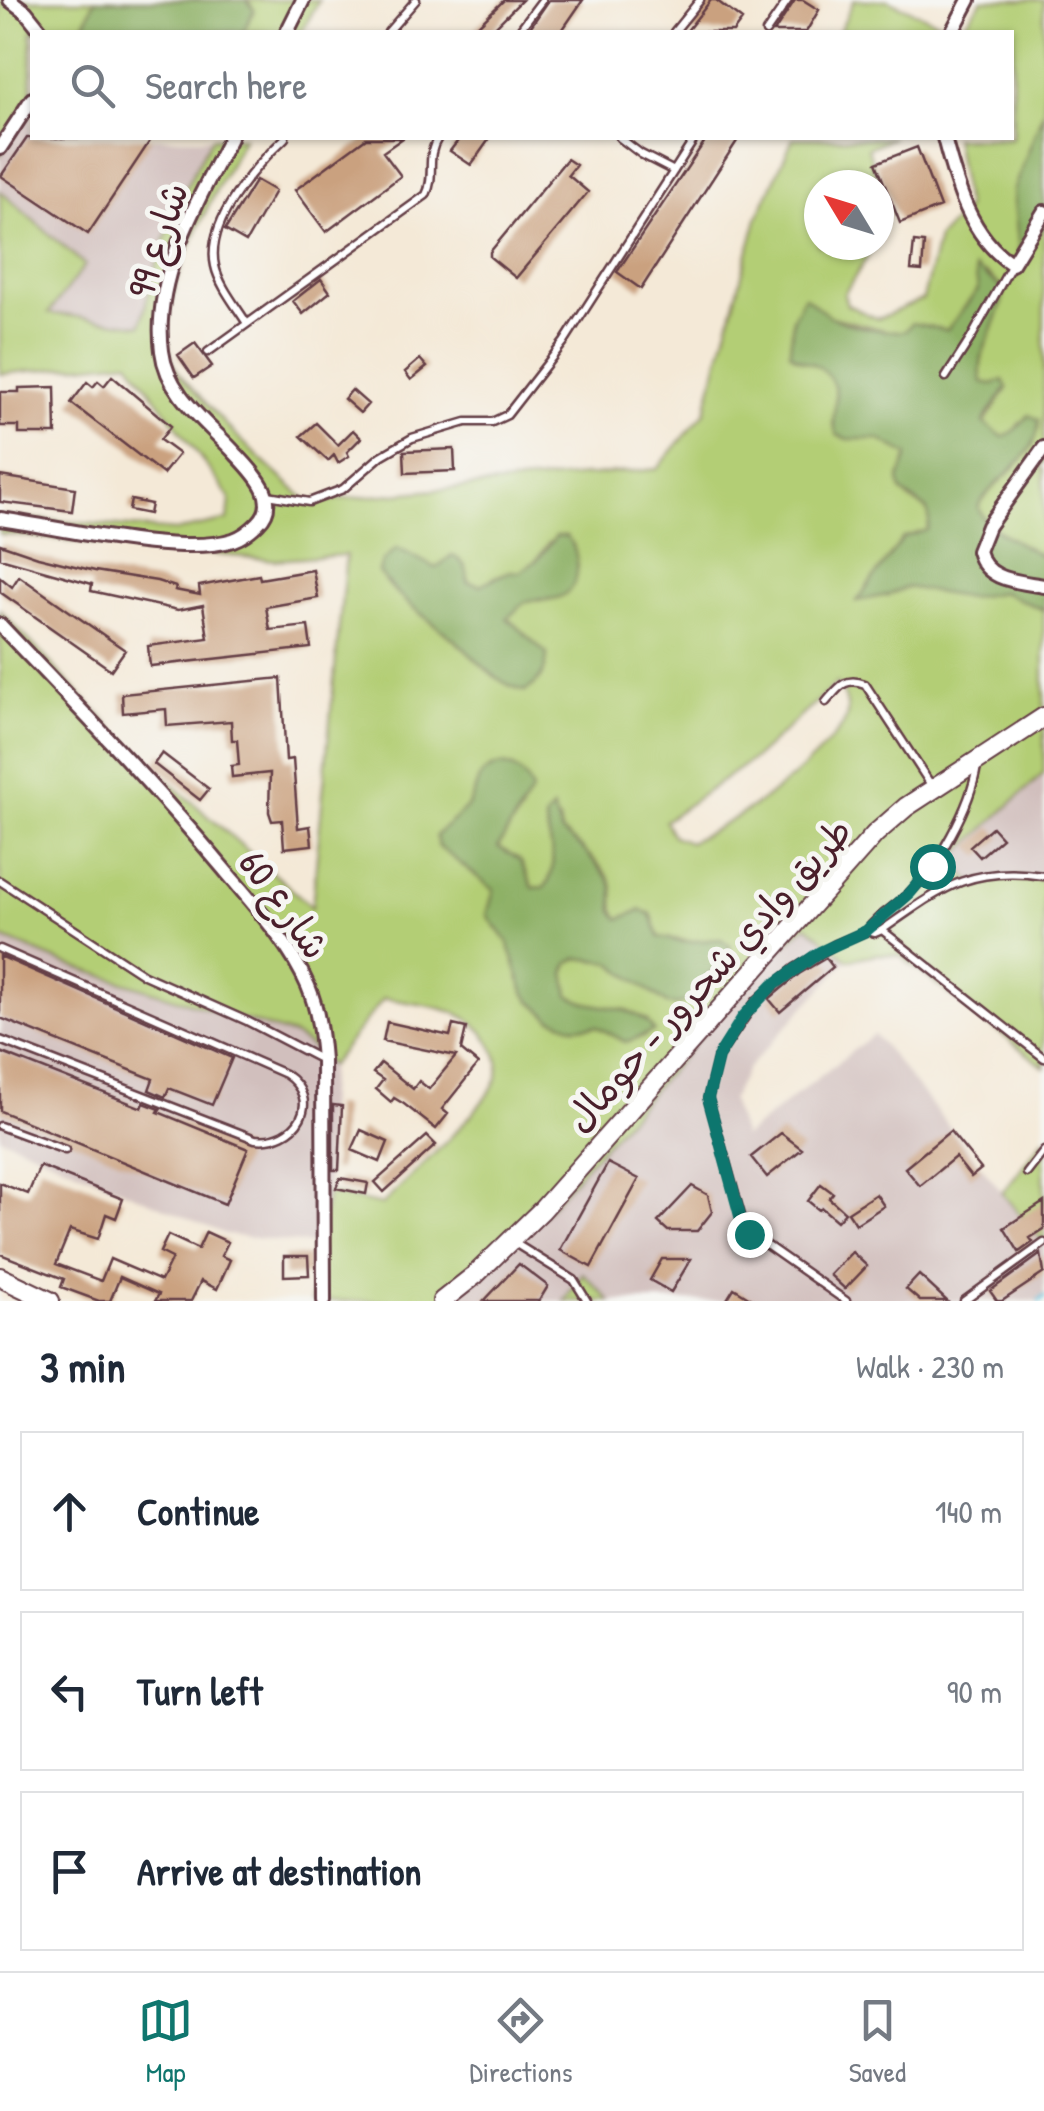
<!DOCTYPE html>
<html lang="en">
<head>
<meta charset="utf-8">
<style>
  body { margin:0; font-family:"Patrick Hand","Playpen Sans Arabic",sans-serif; background:#f6f6f7; color:#1f2937 }
  .compass { position:absolute; left:804px; top:170px; width:90px; height:90px; border-radius:50%; background:#fff; box-shadow:0 2px 8px #0004; rotate:308deg }
  .stop { position:absolute; width:30px; height:30px; margin:-22px; border:8px solid #0f766e; border-radius:50%; background:#fff }
  .stop.end { background:#0f766e; border-color:#fff; box-shadow:0 2px 10px #0008 }
  .list { margin:0; padding:0; list-style:none }
  h2 { display:flex; justify-content:space-between; align-items:center; height:130px; margin:0; padding:0 40px; font-size:42px }
  h2 small { font-size:32px; font-weight:400; color:#747a83 }
  .list li { display:grid; grid-template-columns:65px 1fr auto; gap:30px; align-items:center; box-sizing:border-box; height:160px; margin:0 20px 20px; padding:0 20px; border:2px solid #e0e1e3; border-radius:0px }
  .list b { display:block; font-size:38px; white-space:nowrap }
  .list em { font-size:32px; font-style:normal; color:#747a83 }
  .icon { flex:none; width:55px; height:55px; fill:none; stroke:currentColor; stroke-width:2; stroke-linecap:round; stroke-linejoin:round }
  .map { position:relative; flex:none; width:1044px; height:1301px; overflow:hidden }
  .search { position:absolute; background:#fff; box-shadow:0 2px 8px #0004; left:30px; right:30px; top:30px; height:110px; display:flex; align-items:center; gap:25px; box-sizing:border-box; padding:0 35px; border-radius:0px; color:#747a83; font-size:38px }
  .sheet { height:670px; background:#fff }
  nav { display:flex; justify-content:space-around; align-items:center; box-sizing:border-box; height:140px; border-top:2px solid #e0e1e3; background:#fff; font-size:28px; color:#747a83 }
  nav a { display:grid; justify-items:center; gap:5px }
  nav .on { color:#0f766e }
  .map>svg:first-child { display:block }
  .industrial { fill:#d1bfbd }
  .green { fill:#b3ce74; stroke:#7e7650; stroke-width:2.5; fill-rule:evenodd }
  .forest { fill:#8eb166; stroke:#6c6848; stroke-width:2.5 }
  .lines { fill:none; stroke-linecap:round; stroke-linejoin:round }
  .stream { stroke:#5dbfdc; stroke-width:4 }
  .building { fill:#caa17f }
  .service-casing { stroke:#643d45; stroke-width:11 }
  .minor-casing { stroke:#643d45; stroke-width:18 }
  .secondary-casing { stroke:#643d45; stroke-width:22 }
  .service { stroke:#fff; stroke-width:6 }
  .minor { stroke:#fff; stroke-width:12 }
  .secondary { stroke:#fff; stroke-width:18 }
  .route { stroke:#0f766e; stroke-width:12 }
  .labels { text-anchor:middle; dominant-baseline:central; stroke-width:10; stroke-linejoin:round; paint-order:stroke }
  .street-label { font-size:38px; fill:#4a1f2b; stroke:#f6f6f2 }
</style>
</head>
<body>
<div class="map">
<svg width="1044" height="1301" viewBox="0 0 1044 1301">
  <rect width="100%" height="100%" fill="#f6f6f2"/>
  <filter id="ink" filterUnits="userSpaceOnUse"><feTurbulence type="fractalNoise" baseFrequency=".01" numOctaves="2"/><feDisplacementMap in="SourceGraphic" scale="20" xChannelSelector="R" yChannelSelector="G"/><feConvolveMatrix kernelMatrix="1 2 1 2 8 2 1 2 1" color-interpolation-filters="sRGB"/></filter>
  <filter id="wash" filterUnits="userSpaceOnUse"><feTurbulence type="fractalNoise" baseFrequency=".0048" numOctaves="4" result="noise"/><feDisplacementMap in="SourceGraphic" scale="40" xChannelSelector="R" yChannelSelector="G"/><feGaussianBlur stdDeviation="2.25" result="paint"/><feColorMatrix in="noise" values="0 0 0 0 0 0 0 0 0 0 0 0 0 0 0 0 0 1.4 0 .05"/><feComposite in="paint" operator="in"/></filter>
  <g filter="url(#wash)">
    <rect width="100%" height="100%" fill="#f4e9d7"/>
    <path class="industrial" d="M32,106V138H212L186,184L163,240L141,325L48,313L84,264L0,191V156Z
      M1044,773V880L1019,877L971,882L951,859Z
      M807,925L848,960L747,1069L731,1100L743,1137L874,1034L1041,1240L1044,1239V1301H610L583,1273L564,1301H440L768,960Z
      M0,937L66,964L295,1036L315,1049L330,1066L326,1126L328,1193L317,1245L227,1235L0,1137Z"/>
    <path class="green" d="M0,0H95L80,32H32V106L0,156Z
      M247,0H319L302,32H243L254,10Z
      M854,0H887L959,31L982,0H1044V110L1039,121L1021,261L1044,224V462L1040,467L1044,470V558C1024,543 986,532 978,507C995,476 1039,460 1039,420L1020,423L1013,432L1003,437L984,424L1007,388L982,382C974,348 1005,320 1002,287L986,273L978,279V290L947,330L892,332L831,317L793,318L790,352C798,361 800,359 811,362C840,371 838,402 833,425L878,439L909,455L899,480L909,499L928,509L931,519L928,530L903,538L858,600L888,595L907,587L955,595L1002,592L1044,610V773L952,859L971,882L1019,877L1044,880V1067L900,956L877,954L848,960L807,925L768,960L531,1228L440,1301H311L317,1245L328,1193L382,1205C407,1179 487,1107 497,1078C505,1054 481,1024 460,1015C438,1005 408,1003 384,998L330,1066L315,1049L295,1036L66,964L0,937V610L133,750L312,907L346,555L275,560L0,534V516L176,531L228,520L230,498L129,361L0,374V191L85,265L49,313L141,325C155,258 177,197 212,138H244C217,188 147,309 175,366C179,376 192,387 199,395C233,435 270,468 309,502L657,469L705,412L757,219L793,138H893L868,148L879,185H819V245H875L844,294L847,305L878,319L923,299L938,238L966,208L954,138H1012V32H839ZM566,536L573,544L578,566L548,600L525,601L507,618L547,654L524,691C493,682 477,658 453,639C429,619 405,604 385,581L397,548L436,569L452,556L468,582L480,585L500,575L520,573L537,560L548,543ZM837,683C845,694 850,706 846,719C842,730 834,736 827,744C787,787 742,818 689,842L673,836L665,821L756,757ZM501,765L512,767L522,810L497,847L520,860L533,888L545,887C560,867 549,841 545,818L559,820L561,832C574,842 612,871 613,888C614,901 610,907 619,919L641,910L651,914L659,937L694,942L727,956L690,999L667,1004L610,962L578,958L569,963L565,973L569,995L579,1002L627,1010L648,1021L645,1036L625,1042L596,1026L574,1027L551,1018L531,1001L525,992L508,942L487,915L494,890L438,846L436,836C445,825 458,818 467,807C480,789 472,772 501,765Z
      M1044,1139V1239L1042,1241L1002,1193Z
      M583,1273L610,1301H564Z"/>
    <path class="forest" d="M95,0H247L254,10L243,32H84L82,30Z
      M1044,110V224L1020,263L1013,191Z
      M975,268L1003,288C1005,320 973,348 982,382L992,384L1003,380L1007,388L987,415L984,423L1003,437L1013,432L1029,415L1039,420C1039,460 995,475 978,507C986,532 1024,543 1044,558V610L1002,592L968,598L907,587L888,595L857,601L903,538L927,530C936,504 916,505 901,491L899,480L908,455L878,439H847L837,435C826,410 848,398 825,372C814,360 800,364 790,352L793,318L804,296C813,302 822,312 831,317C851,327 883,332 905,331L912,323L947,330L978,290Z
      M556,536H566C582,553 583,589 557,598C548,601 533,597 525,602C519,605 514,614 507,618L547,654C547,670 539,685 524,691C494,682 478,660 455,640C428,618 400,601 379,572L382,562L397,548L436,568L452,555C464,562 468,568 468,582L480,585L510,571L520,572L537,560Z
      M501,765C518,768 526,775 532,791L498,847L520,860L533,888L545,887C560,867 549,841 545,818L553,809L561,832L582,848L609,879L613,888V910L619,919L641,910L651,914L659,937L682,942L721,939L731,947L690,999L678,1005L667,1004L610,962L578,958L569,963L565,973L569,995C596,1013 635,1000 654,1031L626,1042L596,1026L574,1027L551,1018L531,1001L524,992L508,942L487,915L494,890L438,846L436,836C445,825 458,818 467,807C481,788 470,773 501,765Z"/>
    <g class="lines">
      <path class="stream" d="M1039,1301L1044,1297"/>
    </g>
    <g id="blocks">
      <path class="building" d="M504,0H522L490,32H471Z
        M549,0H583L561,32H527Z
        M711,0H716L742,20L733,32H686Z
        M795,0H803L819,10L806,32H774Z
        M27,138H152L88,234L1,176Z
        M366,138H403L383,152L401,176L326,232L295,190Z
        M460,138H490L471,165L450,151Z
        M707,138H739L641,289L617,272Z
        M917,147L940,207L900,223L876,163Z
        M567,159L576,165L568,175L588,192L516,278L490,257V252Z
        M256,180L275,191L246,242L225,230Z
        M914,242L924,243L922,271L911,270Z
        M321,279L330,292L303,314L293,301Z
        M195,343L212,366L194,378L178,355Z
        M420,359L427,367L411,380L405,372Z
        M112,376L171,426L160,440L179,454L163,474L71,403L87,382L93,387L98,381L104,386Z
        M55,387L56,434H19V426H0V392H19V388Z
        M352,390L368,404L360,413L344,399Z
        M316,423L338,445L353,430L361,438L347,452L349,456L338,463L334,455L328,461L301,436Z
        M454,449L455,471L405,473L404,451Z
        M0,476L75,488L72,511L0,502Z
        M131,500L151,504L149,514L129,510Z
        M0,544L38,557L95,571L157,581L176,587L175,590L200,595L199,586L259,575L260,579L313,570L318,598L266,607L270,630L308,626L311,648L150,666L148,646L208,638L203,605L178,610L91,591L92,584L0,558Z
        M19,576L125,650L111,670L0,592V577L12,587Z
        M281,678L286,760L293,759L298,828L310,826L312,845L284,848L282,820L272,821L269,812L270,773L232,777L231,766L239,765L237,740H232L231,721L167,726L166,709L123,713L122,694Z
        M162,753L209,789L200,800L154,764Z
        M992,827L1002,838L980,857L970,846Z
        M0,956L232,1058L212,1105L169,1088L165,1097L149,1090L153,1079L0,1018Z
        M826,958L833,967L780,1012L769,999L799,974Z
        M387,1022L450,1036L453,1025L466,1028L461,1050L478,1064L442,1109L448,1114L436,1129L404,1104L394,1098L391,1102L376,1089L383,1080L373,1073L381,1063L413,1089L419,1081L429,1089L456,1056L383,1041Z
        M0,1052L142,1108L144,1103L160,1109L158,1112L248,1149L225,1204L0,1111Z
        M333,1105L342,1106L339,1170H333Z
        M361,1130L388,1142L380,1162L352,1150Z
        M950,1131L981,1169L971,1177L955,1157L920,1186L905,1168Z
        M781,1133L802,1149L767,1177L751,1157Z
        M427,1136L436,1145L384,1192L375,1182Z
        M608,1163L639,1179L591,1267L560,1250Z
        M40,1166L123,1199L116,1218L106,1214L98,1239L70,1230L56,1264L101,1281L110,1259L161,1281L172,1258L160,1252L168,1235L198,1249L206,1232L228,1242L221,1256L230,1260L217,1289L201,1281L191,1301H155L159,1294L120,1277L110,1301H99L61,1287L64,1279L0,1254V1183L28,1194Z
        M340,1178L368,1183L366,1194L336,1188Z
        M821,1184L833,1193L829,1198L845,1212L837,1221L822,1208L819,1210L808,1201Z
        M692,1186L708,1195L712,1212L697,1231H668L658,1222Z
        M876,1194L884,1206L856,1224L848,1212Z
        M1044,1202V1229L1030,1238L1033,1242L1019,1252L1004,1228Z
        M852,1252L867,1266L845,1289L830,1275Z
        M1041,1254L1044,1273L1002,1301H997L990,1291Z
        M284,1256H308L309,1275L284,1276Z
        M662,1259H691L671,1292L650,1280Z
        M519,1264L548,1286L539,1301H484Z
        M919,1275L947,1301H920L906,1289Z
        M734,1288L755,1301H726Z"/>
    </g>
  </g>
  <g filter="url(#ink)">
    <use href="#blocks" fill-opacity="0" stroke="#643d45" stroke-width="2.5"/>
    <g class="lines">
      <g class="service-casing">
        <path id="service" d="M388,32L416,0
          M518,32L542,0
          M674,32L700,0
          M766,32L788,0
          M620,138L641,154L674,171
          M246,322C236,306 219,285 215,266C205,222 255,166 285,138
          M208,352L426,195C436,175 425,157 438,138
          M946,377L971,338L1011,266
          M268,495L309,502L343,489L381,456L412,438L466,422H492L507,415L564,342L695,138
          M826,702C839,687 845,676 865,684L933,788
          M977,766C971,806 937,868 907,895C894,908 876,916 867,931L875,933L882,930C941,889 969,865 1044,876
          M0,881L144,975L247,1021L322,1060
          M882,930L1044,1058
          M0,949L285,1074C324,1100 297,1144 255,1139L0,1040
          M0,1126L65,1150
          M1027,1173L1044,1151
          M513,1242L574,1280L587,1301
          M846,1301L745,1230L708,1098L718,1057L756,1001L795,968L836,944L867,931
          M964,1301L1044,1243"/>
      </g>
      <g class="minor-casing">
        <path id="minor" d="M10,0L26,12L42,32
          M287,32L303,0
          M952,32L969,0
          M944,138C956,184 970,237 1012,264L1044,212
          M0,148L32,99
          M1044,448L988,526L978,551C986,581 1017,581 1044,586
          M0,519C58,527 180,557 233,540C242,537 251,530 258,523C282,500 253,472 236,454C208,423 167,395 162,351C152,277 198,201 230,138
          M0,625C76,705 152,783 223,868C253,904 289,942 308,986C318,1010 321,1034 323,1060L324,1301"/>
      </g>
      <g class="secondary-casing">
        <path id="secondary" d="M0,1277L50,1301
          M442,1301L475,1275L542,1210L875,834L906,807L1044,717"/>
      </g>
      <use href="#service" class="service"/>
      <use href="#minor" class="minor"/>
      <use href="#secondary" class="secondary"/>
    </g>
  </g>
  <g class="lines" filter="url(#ink)">
    <path class="route" d="M749,1234L743,1227L708,1098L718,1057L743,1017L772,986L820,952L866,931L910,893L932,866"/>
  </g>
  <g class="labels">
    <g class="street-label">
      <text transform="translate(157 240) rotate(-72)">شارع 99</text>
      <text transform="translate(285 904) rotate(54)">شارع 60</text>
      <text transform="translate(708 974) rotate(-48)">طريق وادي شحرور - حومال</text>
    </g>
  </g>
</svg>
<svg class="compass" viewBox="-18 -18 36 36"><path d="M0-13l5 13h-10z" fill="#e53935"/><path d="M0 13l5-13h-10z" fill="#747a83"/></svg>
<div class="stop" style="left:932px;top:866px"></div>
<div class="stop end" style="left:749px;top:1234px"></div>
<div class="search"><svg class="icon" aria-label="search" viewBox="0 0 24 24"><circle cx="10" cy="10" r="6"/><path d="M15 15l6 6"/></svg>Search here</div>
</div>
<section class="sheet">
<h2>3 min<small>Walk · 230 m</small></h2>
<ul class="list">
<li><svg class="icon" aria-label="ahead" viewBox="0 0 24 24"><path d="M12 20V5M6 11l6-6 6 6"/></svg><div><b>Continue</b></div><em>140 m</em></li>
<li><svg class="icon" aria-label="left" viewBox="0 0 24 24"><path d="M17 20v-9H6M10 6l-5 5 5 5"/></svg><div><b>Turn left</b></div><em>90 m</em></li>
<li><svg class="icon" aria-label="arrive" viewBox="0 0 24 24"><path d="M6 21V4h12l-3 4 3 4H6"/></svg><div><b>Arrive at destination</b></div></li>
</ul>
</section>
<nav>
<a class="on"><svg class="icon" aria-label="map" viewBox="0 0 24 24"><path d="M3 6l6-2 6 2 6-2v14l-6 2-6-2-6 2zM9 4v14M15 6v14"/></svg>Map</a>
<a><svg class="icon" aria-label="directions" viewBox="0 0 24 24"><path d="M12 3l9 9-9 9-9-9zM9 14v-3h6M13 9l2 2-2 2"/></svg>Directions</a>
<a><svg class="icon" aria-label="saved" viewBox="0 0 24 24"><path d="M7 4h10v16l-5-4-5 4z"/></svg>Saved</a>
</nav>
</body>
</html>
